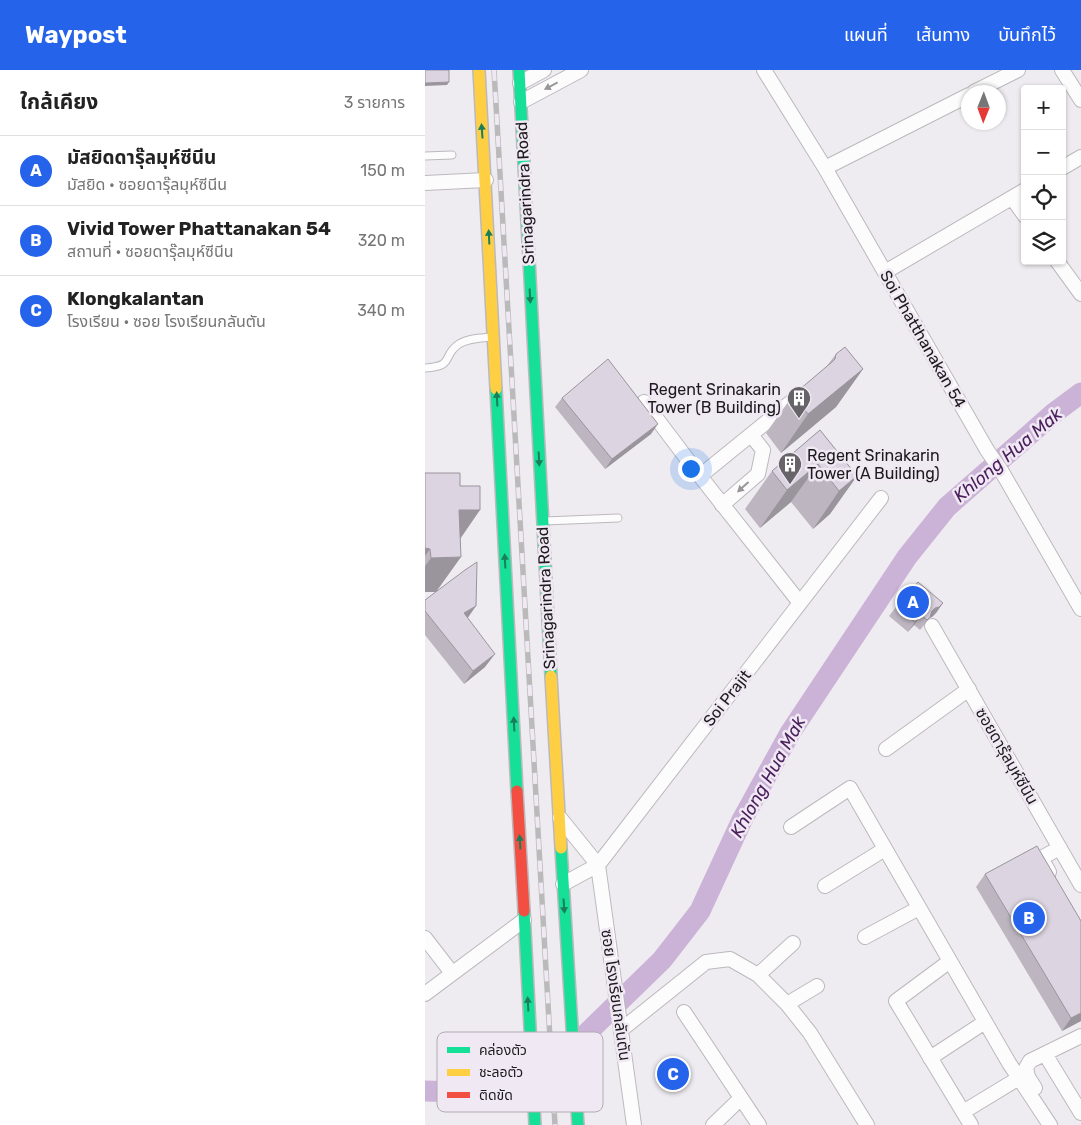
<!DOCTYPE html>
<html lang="th">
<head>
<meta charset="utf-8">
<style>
  body { margin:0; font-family:Rubik,"Noto Sans Thai",sans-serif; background:#f6f6f6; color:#222 }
  .controls { position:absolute; right:15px; top:15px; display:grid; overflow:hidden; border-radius:5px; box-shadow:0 1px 4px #0004 }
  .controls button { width:45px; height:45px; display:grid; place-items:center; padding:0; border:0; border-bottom:1px solid #e0e0e0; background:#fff; color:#222; font:25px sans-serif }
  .compass { position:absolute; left:536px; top:15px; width:45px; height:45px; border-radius:50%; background:#fff; box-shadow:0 1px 4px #0004; rotate:181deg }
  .you { position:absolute; left:265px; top:398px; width:18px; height:18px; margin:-12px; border:4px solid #fff; border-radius:50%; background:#1a73e8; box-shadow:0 0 0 8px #1a73e833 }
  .badge { display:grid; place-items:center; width:32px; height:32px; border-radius:50%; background:#2563eb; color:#fff; font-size:16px; font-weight:700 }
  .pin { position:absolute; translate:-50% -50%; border:2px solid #fff; box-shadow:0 1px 5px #0006 }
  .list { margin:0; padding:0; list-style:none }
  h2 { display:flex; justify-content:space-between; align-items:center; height:65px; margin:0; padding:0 20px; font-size:21px }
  h2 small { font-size:16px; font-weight:400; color:#767676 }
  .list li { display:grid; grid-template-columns:32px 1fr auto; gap:15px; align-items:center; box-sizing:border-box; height:70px; padding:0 20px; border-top:1px solid #e0e0e0 }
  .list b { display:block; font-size:19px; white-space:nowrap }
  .list p { margin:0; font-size:16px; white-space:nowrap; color:#767676 }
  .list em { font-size:16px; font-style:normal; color:#767676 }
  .icon { flex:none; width:28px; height:28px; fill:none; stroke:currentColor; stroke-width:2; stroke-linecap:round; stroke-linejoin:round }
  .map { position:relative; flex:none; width:656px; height:1055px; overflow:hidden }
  header { display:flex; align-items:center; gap:30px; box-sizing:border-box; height:70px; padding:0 25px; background:#2563eb; color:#fff }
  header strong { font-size:24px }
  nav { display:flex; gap:28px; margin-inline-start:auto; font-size:18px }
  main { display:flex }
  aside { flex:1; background:#fff }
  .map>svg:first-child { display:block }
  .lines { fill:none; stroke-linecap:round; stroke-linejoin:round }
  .river { stroke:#cbb3d7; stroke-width:21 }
  .lane-casing { stroke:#bcb9bd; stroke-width:9 }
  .street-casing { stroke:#bcb9bd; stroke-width:16 }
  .fast-casing { stroke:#bcb9bd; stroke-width:14 }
  .slow-casing { stroke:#bcb9bd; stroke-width:14 }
  .jam-casing { stroke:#bcb9bd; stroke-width:14 }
  .lane { stroke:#fdfcfd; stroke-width:7 }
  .street { stroke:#fdfcfd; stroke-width:14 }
  .fast { stroke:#16e098; stroke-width:11 }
  .slow { stroke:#ffcf43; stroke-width:11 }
  .jam { stroke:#f24e42; stroke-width:11 }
  .rail-casing { stroke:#bababb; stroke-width:5.5 }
  .rail { stroke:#f0e9f4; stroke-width:4; stroke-dasharray:11; stroke-linecap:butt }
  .wall { fill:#bdb6c1 }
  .shaded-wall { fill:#9a949d }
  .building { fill:#dcd4e0; stroke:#9a949d }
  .oneway { fill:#989699 }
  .oneway2 { fill:#1a7d5b }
  .labels { text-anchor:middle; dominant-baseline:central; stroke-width:5; stroke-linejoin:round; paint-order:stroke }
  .street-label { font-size:16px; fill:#1d1a1e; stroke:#f0e9f4 }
  .poi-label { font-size:16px; fill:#1d1a1e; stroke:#f0e9f4; text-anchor:end }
  .water-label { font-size:18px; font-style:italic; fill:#4a1f5c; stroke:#f0e9f4 }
  .key { fill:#f0e9f4; stroke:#b1abb4; stroke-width:1 }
  .key-label { font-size:14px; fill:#1d1a1e }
</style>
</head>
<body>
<header>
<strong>Waypost</strong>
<nav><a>แผนที่</a><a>เส้นทาง</a><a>บันทึกไว้</a></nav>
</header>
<main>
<aside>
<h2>ใกล้เคียง<small>3 รายการ</small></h2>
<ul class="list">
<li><span class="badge">A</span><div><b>มัสยิดดารุ๊ลมุห์ซีนีน</b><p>มัสยิด · ซอยดารุ๊ลมุห์ซีนีน</p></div><em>150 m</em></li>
<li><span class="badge">B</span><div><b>Vivid Tower Phattanakan 54</b><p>สถานที่ · ซอยดารุ๊ลมุห์ซีนีน</p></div><em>320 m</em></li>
<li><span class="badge">C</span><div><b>Klongkalantan</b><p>โรงเรียน · ซอย โรงเรียนกลันตัน</p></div><em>340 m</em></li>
</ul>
</aside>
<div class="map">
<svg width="656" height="1055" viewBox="0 0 656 1055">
  <rect width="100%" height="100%" fill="#efecf1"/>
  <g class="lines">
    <path class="river" d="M0,1021L90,1024L162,963L237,890L275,841L317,750L365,663L482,487L522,437L629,343L656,323"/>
    <g class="lane-casing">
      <path id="lane" d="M0,86L27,85
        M0,298C31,296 16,286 34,274C43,268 56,268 66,267
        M120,451L193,448"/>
    </g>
    <g class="street-casing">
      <path id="street" d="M339,0L400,98L562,380L577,402L656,539
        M637,0L656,30
        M95,13L119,0
        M549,22L593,0
        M96,32L156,0
        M400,98L544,25
        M637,98L656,87
        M0,113L61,110
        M587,128L600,146
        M632,191L656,224
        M460,202L600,120
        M219,332L275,406L375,533
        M275,406L371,328
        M297,435L333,404L338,380L326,365
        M507,556L656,815
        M461,679L544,619
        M135,748L173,795L209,1055
        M366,757L425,718L584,993L625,1055
        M624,802L616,788L635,778
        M138,814L173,795L456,428
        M400,816L460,779
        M440,867L494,838
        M0,868L27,903
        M525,891L471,931L546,1055
        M333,905L368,873
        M0,924L99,850
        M362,934L392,916
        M259,942L334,1055
        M196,960L281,892L305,889L333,905L362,934L385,963L442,1055
        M620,984L656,1043
        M505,988L560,952
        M610,1018L603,1007L601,998L605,991L656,966
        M538,1042L594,1008
        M288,1055L316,1028"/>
    </g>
    <g class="fast-casing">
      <path id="fast" d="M94,0L126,606
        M71,319L92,721
        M136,778L153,1055
        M99,841L110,1055"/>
    </g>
    <g class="slow-casing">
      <path id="slow" d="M54,0L71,319
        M126,606L136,778"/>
    </g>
    <g class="jam-casing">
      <path id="jam" d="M92,721L99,841"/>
    </g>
    <use href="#lane" class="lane"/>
    <use href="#street" class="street"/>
    <use href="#fast" class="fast"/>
    <use href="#slow" class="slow"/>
    <use href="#jam" class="jam"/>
    <g class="rail-casing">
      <path id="rail" d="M69,0L130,1055"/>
    </g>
    <use href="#rail" class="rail"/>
  </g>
  <path class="wall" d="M411,284L438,299L411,337L356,383L341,363L368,325L401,297Z
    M137,328L226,364L180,399L130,337Z
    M395,360L432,406L405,444L388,459L366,432L335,458L320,439L347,401Z
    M0,403L35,469L11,522H0Z
    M0,530L42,548L60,597L39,614L0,565Z
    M518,533L511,543L507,547L504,548L495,560L489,555L483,562L464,546L471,537Z
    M560,804L656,851V951L637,961L551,817Z"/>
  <path class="shaded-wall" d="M24,12L22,15L0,16V13Z
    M438,299L411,337L356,383L383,344Z
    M233,354L226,364L180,399L187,389Z
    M393,394L366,432L335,458L362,420Z
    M432,406L405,444L388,459L414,421Z
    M34,440H55L31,475Z
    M0,478L5,479L0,486Z
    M36,487L11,522H0V496L6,488Z
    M518,533L511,543L507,547L504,548L495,560L502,550L507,541Z
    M51,536L42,549L39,543Z
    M496,545L489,555L483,562L490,552Z
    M70,584L60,597L39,614L48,601Z
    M656,943V951L637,961L646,948Z"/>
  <path class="building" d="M0,0H24V12L0,13Z
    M420,277L438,299L383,344L368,325L407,292L410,289L411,284Z
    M183,289L233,354L187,389L137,328Z
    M395,360L432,406L414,421L393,394L362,420L347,401Z
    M0,403H35V416H55V440H34L36,487L6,488L5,479L0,478Z
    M52,492L51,536L39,543L70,584L48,601L0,541V530L40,500Z
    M493,512L518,533L514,537L510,538L507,541L505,547L502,550L496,545L490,552L471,537Z
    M612,776L656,851V943L646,948L560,804Z"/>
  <defs><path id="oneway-solid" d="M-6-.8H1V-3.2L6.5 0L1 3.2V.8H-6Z" transform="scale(1.25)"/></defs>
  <g class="oneway">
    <use href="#oneway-solid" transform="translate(126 16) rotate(152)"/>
    <use href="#oneway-solid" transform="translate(318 417) rotate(138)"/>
  </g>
  <g class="oneway2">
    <use href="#oneway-solid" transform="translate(57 61) rotate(-94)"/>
    <use href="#oneway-solid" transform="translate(64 167) rotate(-93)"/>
    <use href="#oneway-solid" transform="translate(105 226) rotate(87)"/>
    <use href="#oneway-solid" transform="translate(72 329) rotate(-93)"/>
    <use href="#oneway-solid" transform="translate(114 389) rotate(87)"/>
    <use href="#oneway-solid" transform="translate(80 491) rotate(-93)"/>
    <use href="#oneway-solid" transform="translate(89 654) rotate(-93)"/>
    <use href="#oneway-solid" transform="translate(95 772) rotate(-93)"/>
    <use href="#oneway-solid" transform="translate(139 836) rotate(86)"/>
    <use href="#oneway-solid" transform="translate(103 934) rotate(-93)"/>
  </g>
  <defs>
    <g id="building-pin" transform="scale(1.25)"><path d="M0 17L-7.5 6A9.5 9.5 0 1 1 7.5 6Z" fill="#666468" stroke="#f0e9f4"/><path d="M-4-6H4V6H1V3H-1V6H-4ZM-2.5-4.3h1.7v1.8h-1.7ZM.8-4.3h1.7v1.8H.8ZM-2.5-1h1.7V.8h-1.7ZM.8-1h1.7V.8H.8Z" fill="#fff"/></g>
  </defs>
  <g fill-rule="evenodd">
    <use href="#building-pin" x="374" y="328"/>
    <use href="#building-pin" x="365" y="394"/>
  </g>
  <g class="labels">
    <g class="street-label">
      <text transform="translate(100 123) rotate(-93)">Srinagarindra Road</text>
      <text transform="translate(498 269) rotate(60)">Soi Phatthanakan 54</text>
      <text transform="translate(121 528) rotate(-93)">Srinagarindra Road</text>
      <text transform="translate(302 628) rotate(-52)">Soi Prajit</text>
      <text transform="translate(582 686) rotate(60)">ซอยดารุ๊ลมุห์ซีนีน</text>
      <text transform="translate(191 925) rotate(82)">ซอย โรงเรียนกลันตัน</text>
    </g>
    <g class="poi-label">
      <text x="356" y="319">Regent Srinakarin<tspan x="356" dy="18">Tower (B Building)</tspan></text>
      <text x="382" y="385" text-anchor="start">Regent Srinakarin<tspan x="382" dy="18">Tower (A Building)</tspan></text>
    </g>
    <g class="water-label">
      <text transform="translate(583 385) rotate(-40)">Khlong Hua Mak</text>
      <text transform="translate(343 707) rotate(-61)">Khlong Hua Mak</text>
    </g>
  </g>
  <rect x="12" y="962" width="166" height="80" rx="8" class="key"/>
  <rect x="22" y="977" width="23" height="6" fill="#16e098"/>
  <rect x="22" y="999" width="23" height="7" fill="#ffcf43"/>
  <rect x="22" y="1022" width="23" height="6" fill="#f24e42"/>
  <g class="key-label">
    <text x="54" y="985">คล่องตัว</text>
    <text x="54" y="1007">ชะลอตัว</text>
    <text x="54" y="1030">ติดขัด</text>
  </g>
</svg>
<div class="controls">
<button>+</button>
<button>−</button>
<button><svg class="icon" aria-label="locate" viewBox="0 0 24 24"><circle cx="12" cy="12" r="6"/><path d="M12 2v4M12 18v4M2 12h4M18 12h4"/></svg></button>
<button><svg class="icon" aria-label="layers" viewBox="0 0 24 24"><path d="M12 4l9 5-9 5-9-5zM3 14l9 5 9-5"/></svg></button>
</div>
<svg class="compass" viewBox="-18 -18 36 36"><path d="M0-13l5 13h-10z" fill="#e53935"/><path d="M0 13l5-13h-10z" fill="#767676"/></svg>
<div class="you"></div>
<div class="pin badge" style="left:488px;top:532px">A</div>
<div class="pin badge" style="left:604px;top:848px">B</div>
<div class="pin badge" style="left:248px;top:1004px">C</div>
</div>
</main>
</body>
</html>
